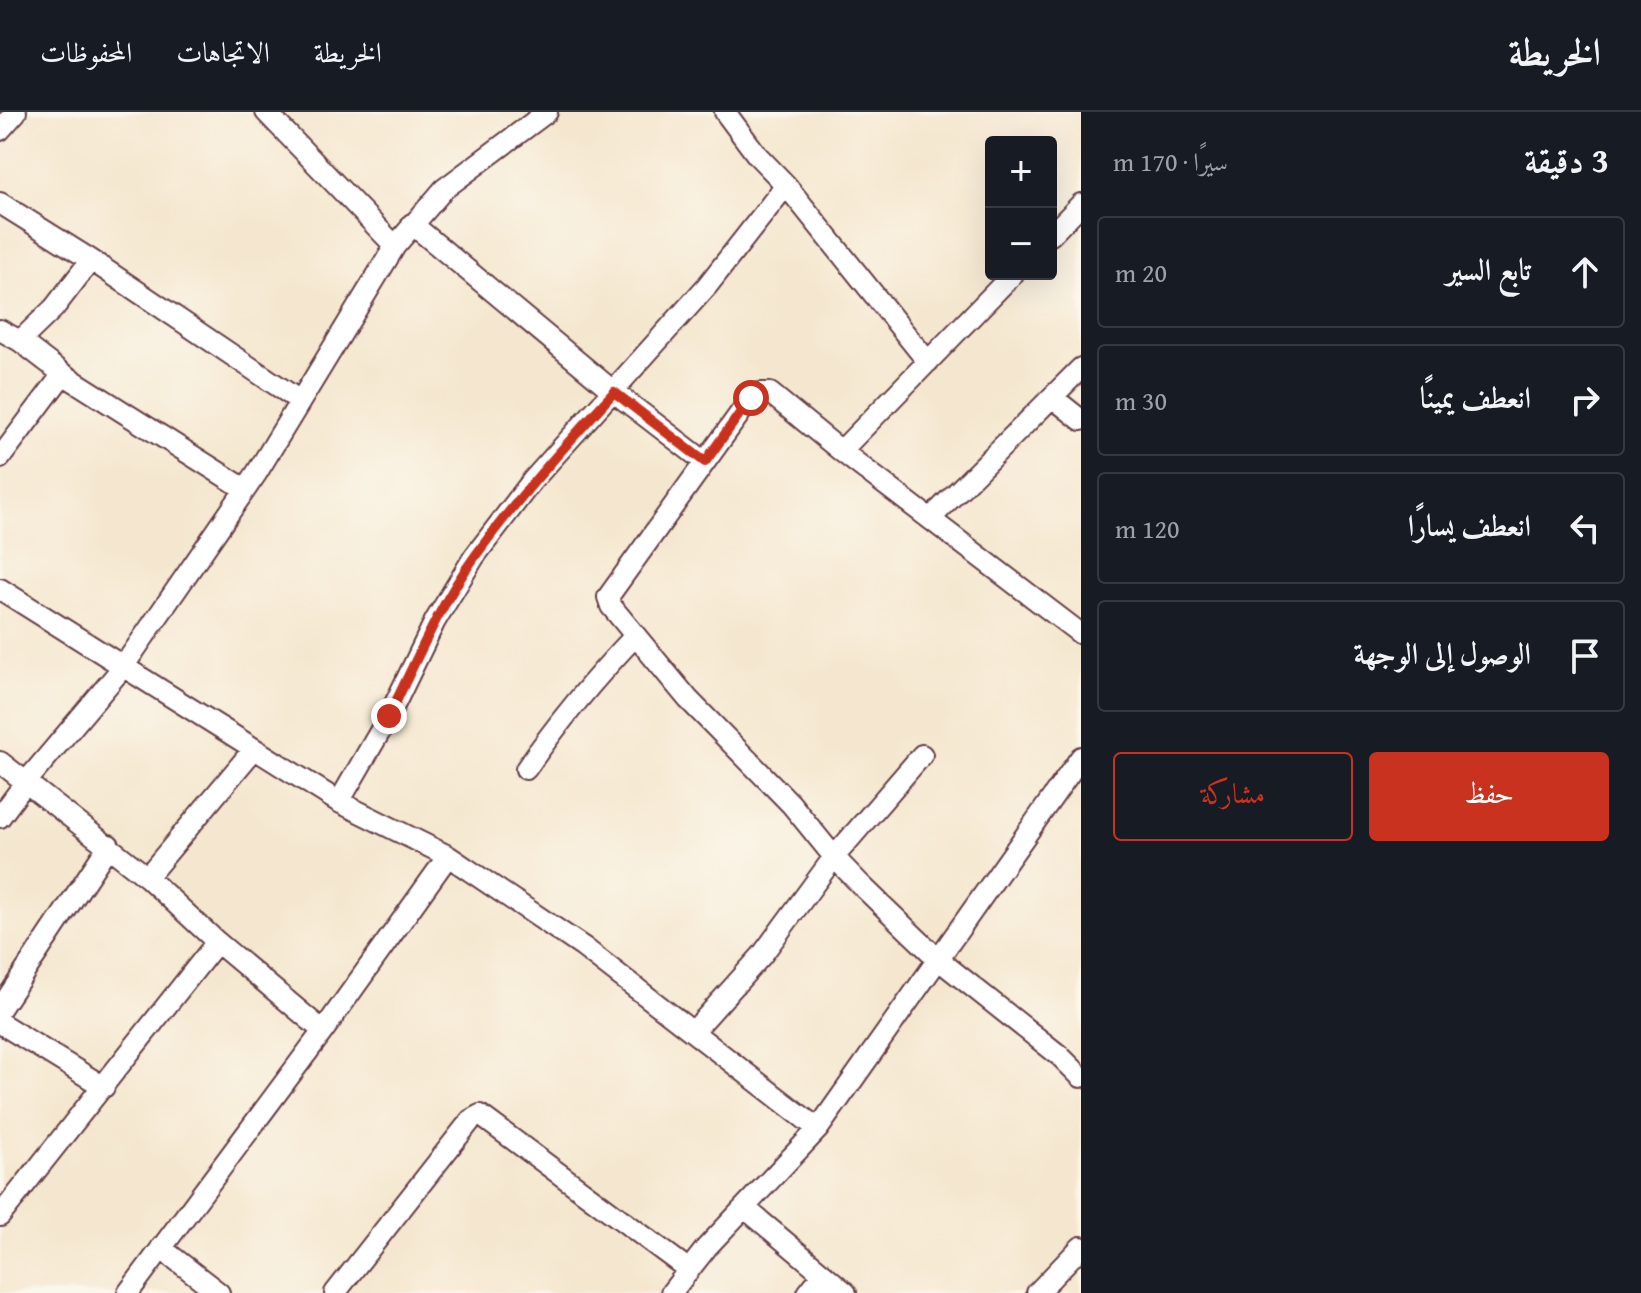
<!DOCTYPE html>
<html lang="ar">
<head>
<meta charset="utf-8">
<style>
  body { margin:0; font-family:"Gentium Book Plus",Amiri,serif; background:#20242c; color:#f1f3f6; direction:rtl }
  .controls { position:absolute; right:24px; top:24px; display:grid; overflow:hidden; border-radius:8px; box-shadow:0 8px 32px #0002 }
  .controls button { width:72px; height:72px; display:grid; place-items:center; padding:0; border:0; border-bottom:2px solid #363941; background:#171b24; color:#f1f3f6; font:40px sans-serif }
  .stop { position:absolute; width:24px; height:24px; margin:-18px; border:6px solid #c8321e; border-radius:50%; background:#fff }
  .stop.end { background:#c8321e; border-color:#fff; box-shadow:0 2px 8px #0008 }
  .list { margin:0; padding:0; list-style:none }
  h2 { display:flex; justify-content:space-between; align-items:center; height:104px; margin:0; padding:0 32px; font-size:34px }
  h2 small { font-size:26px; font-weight:400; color:#9ea1a6 }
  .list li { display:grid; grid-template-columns:52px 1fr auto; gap:24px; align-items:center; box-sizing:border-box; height:112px; margin:0 16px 16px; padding:0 16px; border:2px solid #363941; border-radius:8px }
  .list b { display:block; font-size:30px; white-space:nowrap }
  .list em { font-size:26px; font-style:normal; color:#9ea1a6 }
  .actions { display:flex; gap:16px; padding:24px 32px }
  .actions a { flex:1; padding:18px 0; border:2px solid #c8321e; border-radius:8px; text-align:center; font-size:28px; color:#c8321e }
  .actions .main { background:#c8321e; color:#fff }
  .icon { flex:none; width:44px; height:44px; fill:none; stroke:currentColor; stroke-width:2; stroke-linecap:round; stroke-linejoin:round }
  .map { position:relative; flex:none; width:1081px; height:1181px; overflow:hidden; direction:ltr }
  header { display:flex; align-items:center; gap:48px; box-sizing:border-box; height:112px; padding:0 40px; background:#171b24; border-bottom:2px solid #363941 }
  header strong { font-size:38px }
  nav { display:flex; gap:44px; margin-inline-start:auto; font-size:28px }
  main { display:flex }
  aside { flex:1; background:#171b24 }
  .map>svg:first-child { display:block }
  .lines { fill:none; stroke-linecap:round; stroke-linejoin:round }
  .street-casing { stroke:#643d44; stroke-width:24 }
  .street { stroke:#fff; stroke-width:20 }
  .route { stroke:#c8321e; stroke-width:10 }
</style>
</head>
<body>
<header>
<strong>الخريطة</strong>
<nav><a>الخريطة</a><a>الاتجاهات</a><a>المحفوظات</a></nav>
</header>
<main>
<aside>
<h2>3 دقيقة<small>سيرًا · 170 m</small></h2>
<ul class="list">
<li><svg class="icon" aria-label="ahead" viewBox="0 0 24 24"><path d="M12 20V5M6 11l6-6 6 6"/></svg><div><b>تابع السير</b></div><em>20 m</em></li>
<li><svg class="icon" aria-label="right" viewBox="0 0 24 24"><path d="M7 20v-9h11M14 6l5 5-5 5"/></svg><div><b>انعطف يمينًا</b></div><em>30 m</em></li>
<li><svg class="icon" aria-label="left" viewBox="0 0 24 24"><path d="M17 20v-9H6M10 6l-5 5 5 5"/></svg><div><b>انعطف يسارًا</b></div><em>120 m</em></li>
<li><svg class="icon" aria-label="arrive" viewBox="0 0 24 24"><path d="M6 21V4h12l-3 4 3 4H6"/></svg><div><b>الوصول إلى الوجهة</b></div></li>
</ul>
<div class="actions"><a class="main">حفظ</a><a>مشاركة</a></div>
</aside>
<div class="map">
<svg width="1081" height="1181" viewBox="0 0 1081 1181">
  <rect width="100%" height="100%" fill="#fbf7ec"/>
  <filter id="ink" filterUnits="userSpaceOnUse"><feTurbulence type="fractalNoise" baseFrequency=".0125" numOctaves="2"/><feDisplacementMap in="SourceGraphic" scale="16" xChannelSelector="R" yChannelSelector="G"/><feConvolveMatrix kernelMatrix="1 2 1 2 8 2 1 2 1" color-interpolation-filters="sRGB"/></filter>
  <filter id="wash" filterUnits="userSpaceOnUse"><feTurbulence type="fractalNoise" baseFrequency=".006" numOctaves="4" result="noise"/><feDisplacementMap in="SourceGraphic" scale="32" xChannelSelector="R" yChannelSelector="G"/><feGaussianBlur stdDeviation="1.8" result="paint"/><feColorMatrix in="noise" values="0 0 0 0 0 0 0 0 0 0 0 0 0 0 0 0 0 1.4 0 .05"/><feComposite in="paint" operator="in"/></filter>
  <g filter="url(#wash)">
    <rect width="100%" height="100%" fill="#f5e7cf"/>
  </g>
  <g filter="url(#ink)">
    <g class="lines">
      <g class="street-casing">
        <path id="street" d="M266,0L395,134
          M0,18L16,0
          M786,73L928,250
          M0,91L91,148L300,289
          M412,112L614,280L705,350
          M1051,123L1081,92
          M0,218L20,229L63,262L245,377
          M20,229L54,196L91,148
          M1052,285L1081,308
          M841,339L1013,162
          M0,346L63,262
          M930,407L1081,256
          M0,477L339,690L448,744L583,835L818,1017
          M1081,522L841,339L770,281H760L751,286L608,485L611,494L688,587L791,692L834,745L861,773L939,848L1060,944L1081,965
          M0,650L147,765L217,830L323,919
          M526,657C559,609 595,566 635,524
          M339,690L389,604L435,509L474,445L532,369L707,174L786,73L757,43L725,0
          M0,705L26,670L123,555L256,362L395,134L444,77L547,0
          M147,765L254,637
          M0,897L109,733
          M0,911L104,975
          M693,920L762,843L834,745L922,643
          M745,1096L846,1181
          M0,1104L217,830
          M161,1136L219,1181
          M128,1181L323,919L448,744
          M335,1181L471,1008L480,1003L689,1158
          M671,1181L707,1135L818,1017L1081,645
          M808,1181L823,1162
          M1037,1181L1081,1135"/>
      </g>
      <use href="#street" class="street"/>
    </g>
  </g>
  <g class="lines" filter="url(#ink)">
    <path class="route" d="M389,604C416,549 440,492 476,443C518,385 566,333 614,280L705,350L751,286"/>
  </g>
</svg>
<div class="controls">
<button>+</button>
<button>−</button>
</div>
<div class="stop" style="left:751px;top:286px"></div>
<div class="stop end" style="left:389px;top:604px"></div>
</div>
</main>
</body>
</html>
